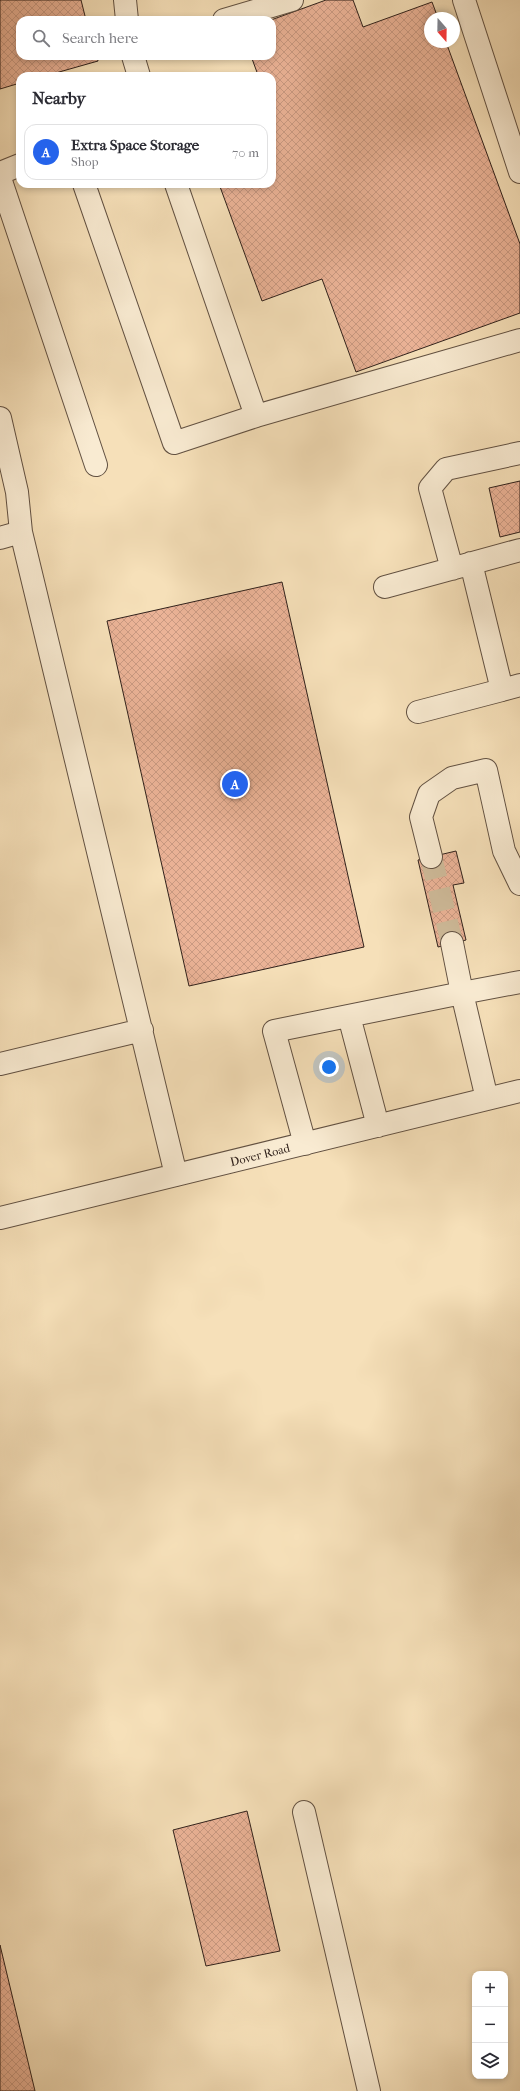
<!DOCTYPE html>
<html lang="en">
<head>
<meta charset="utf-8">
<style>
  body { margin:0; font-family:"IM FELL French Canon",serif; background:#f2f2f3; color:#2b2b33 }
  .controls { position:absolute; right:12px; bottom:12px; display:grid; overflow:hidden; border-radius:8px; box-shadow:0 2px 6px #0003 }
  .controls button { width:36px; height:36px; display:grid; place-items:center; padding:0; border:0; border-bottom:1px solid #e1e1e2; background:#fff; color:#2b2b33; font:20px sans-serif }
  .compass { position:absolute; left:424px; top:12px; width:36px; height:36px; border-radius:50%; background:#fff; box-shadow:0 2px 6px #0003; rotate:160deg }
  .you { position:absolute; left:329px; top:1067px; width:14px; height:14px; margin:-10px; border:3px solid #fff; border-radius:50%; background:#1a73e8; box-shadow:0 0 0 6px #1a73e833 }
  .badge { display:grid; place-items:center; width:26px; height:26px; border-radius:50%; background:#2563eb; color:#fff; font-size:13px; font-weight:700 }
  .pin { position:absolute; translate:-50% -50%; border:2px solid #fff; box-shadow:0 1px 4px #0006 }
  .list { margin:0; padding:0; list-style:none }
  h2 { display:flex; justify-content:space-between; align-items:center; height:52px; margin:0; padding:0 16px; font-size:17px }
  h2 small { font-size:13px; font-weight:400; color:#7c7c81 }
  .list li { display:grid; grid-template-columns:26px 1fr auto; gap:12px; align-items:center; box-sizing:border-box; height:56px; margin:0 8px 8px; padding:0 8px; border:1px solid #e1e1e2; border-radius:12px }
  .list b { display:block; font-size:15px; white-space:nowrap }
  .list p { margin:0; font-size:13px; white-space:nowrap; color:#7c7c81 }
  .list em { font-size:13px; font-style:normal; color:#7c7c81 }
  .icon { flex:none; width:22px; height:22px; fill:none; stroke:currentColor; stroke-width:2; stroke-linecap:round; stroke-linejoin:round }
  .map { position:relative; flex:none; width:520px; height:2091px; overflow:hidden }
  .search { position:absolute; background:#fff; box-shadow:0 2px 6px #0003; left:16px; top:16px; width:260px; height:44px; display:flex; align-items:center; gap:10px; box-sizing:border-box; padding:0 14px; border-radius:12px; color:#7c7c81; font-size:15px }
  .panel { position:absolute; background:#fff; box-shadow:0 2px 6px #0003; left:16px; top:72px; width:260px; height:116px; border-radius:12px }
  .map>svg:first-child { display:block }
  .building { fill:url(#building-cross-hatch); stroke:#30211b }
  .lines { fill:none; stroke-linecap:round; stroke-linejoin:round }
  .minor-tunnel { stroke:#ceba99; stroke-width:22; stroke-dasharray:22 11; stroke-linecap:butt }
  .minor-casing { stroke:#625142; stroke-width:24 }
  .minor { stroke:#f9ebd2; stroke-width:22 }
  .labels { text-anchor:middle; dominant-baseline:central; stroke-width:4; stroke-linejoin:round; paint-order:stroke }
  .street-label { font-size:12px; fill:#30211b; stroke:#f9ebd2 }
</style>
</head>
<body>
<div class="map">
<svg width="520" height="2091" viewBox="0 0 520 2091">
  <defs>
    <pattern id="building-cross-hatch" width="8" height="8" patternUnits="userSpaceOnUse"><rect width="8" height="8" fill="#ebb397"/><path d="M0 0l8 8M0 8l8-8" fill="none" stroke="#ca9a82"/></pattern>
  </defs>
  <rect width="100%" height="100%" fill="#f6e0b9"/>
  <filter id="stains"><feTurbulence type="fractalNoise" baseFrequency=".005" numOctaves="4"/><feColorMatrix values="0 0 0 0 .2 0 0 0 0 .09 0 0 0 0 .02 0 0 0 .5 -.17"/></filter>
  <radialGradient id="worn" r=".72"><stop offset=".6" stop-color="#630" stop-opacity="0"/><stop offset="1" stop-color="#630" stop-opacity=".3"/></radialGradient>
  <path class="building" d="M0,0H81L86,20H20V56H97L98,61L45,76H20V83L0,89Z
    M326,0H353L363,27L432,2L438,18H430V42H446L520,244V313L356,372L322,279L262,301L219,184H272V76H255L258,75L251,56H272L271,20Z
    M520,481V532L500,537L489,488Z
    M282,582L364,947L189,986L107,621Z
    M456,851L464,883L453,885L466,940L438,947L418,860Z
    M247,1811L280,1951L206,1966L173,1830Z
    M0,1945L35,2091H0Z"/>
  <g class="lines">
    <path class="minor-tunnel" d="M431,857L452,943"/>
    <g class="minor-casing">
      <path id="minor" d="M125,0L127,20
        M464,0L520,172
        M224,20L292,0
        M133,56L139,76
        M0,173L20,165
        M0,178L96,465
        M84,184L174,443L256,416
        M176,184L256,416L520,340
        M0,418L17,492L21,532
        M0,538L21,532L176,1175
        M471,563L502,690L520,685
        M452,569L430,488L446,469L520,453
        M385,587L520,550
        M418,712L502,690
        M431,857L421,817L429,794L452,778L486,770L504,851L520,884
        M349,1016L378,1126
        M0,1064L142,1030
        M487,1099L462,993L520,982
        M305,1144L274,1031L462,993L452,943
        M0,1218L520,1091
        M304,1812L369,2091"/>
    </g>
    <use href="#minor" class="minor"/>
  </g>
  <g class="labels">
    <g class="street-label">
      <text transform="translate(260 1155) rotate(-14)">Dover Road</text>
    </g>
  </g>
  <rect width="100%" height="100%" filter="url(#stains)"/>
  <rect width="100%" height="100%" fill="url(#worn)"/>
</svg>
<div class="controls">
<button>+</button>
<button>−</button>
<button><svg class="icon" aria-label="layers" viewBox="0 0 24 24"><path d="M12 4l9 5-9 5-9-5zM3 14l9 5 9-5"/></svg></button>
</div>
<svg class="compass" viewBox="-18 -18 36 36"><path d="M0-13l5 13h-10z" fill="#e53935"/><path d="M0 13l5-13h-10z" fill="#7c7c81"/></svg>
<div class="you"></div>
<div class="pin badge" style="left:235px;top:784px">A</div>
<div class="search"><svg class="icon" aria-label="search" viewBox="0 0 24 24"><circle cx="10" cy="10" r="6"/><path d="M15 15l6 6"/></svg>Search here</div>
<section class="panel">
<h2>Nearby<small></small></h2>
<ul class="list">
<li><span class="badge">A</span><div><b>Extra Space Storage</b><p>Shop</p></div><em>70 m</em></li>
</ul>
</section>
</div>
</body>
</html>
